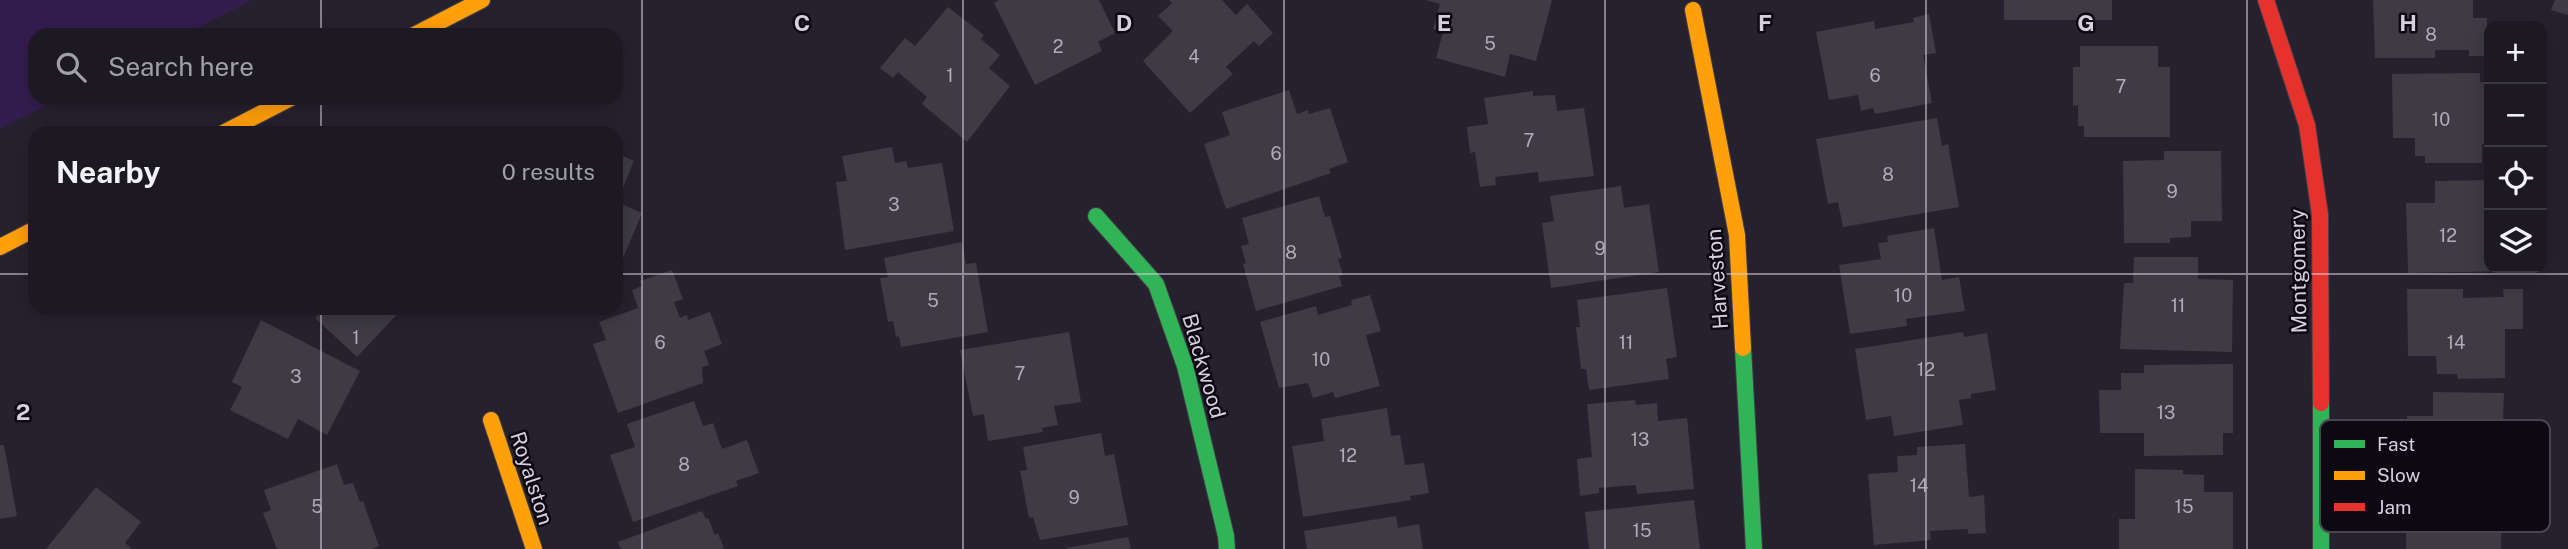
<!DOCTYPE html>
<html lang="en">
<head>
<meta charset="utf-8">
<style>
  body { margin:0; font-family:"Public Sans",sans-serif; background:#25222a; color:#f1f3f6 }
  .controls { position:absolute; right:21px; top:21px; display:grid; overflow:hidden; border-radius:14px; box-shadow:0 4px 18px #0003 }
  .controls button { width:63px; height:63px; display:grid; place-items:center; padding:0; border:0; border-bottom:2px solid #3a3840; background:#1c1922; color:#f1f3f6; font:35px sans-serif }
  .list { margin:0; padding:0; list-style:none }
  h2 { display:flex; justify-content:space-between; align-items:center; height:91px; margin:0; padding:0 28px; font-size:30px }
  h2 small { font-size:23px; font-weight:400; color:#a0a0a5 }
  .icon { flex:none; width:38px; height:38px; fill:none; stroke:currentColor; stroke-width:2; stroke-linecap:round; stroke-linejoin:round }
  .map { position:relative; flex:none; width:2568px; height:549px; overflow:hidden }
  .search { position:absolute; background:#1c1922; box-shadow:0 4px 18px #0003; left:28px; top:28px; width:595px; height:77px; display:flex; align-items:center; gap:18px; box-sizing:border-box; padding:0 24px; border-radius:21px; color:#a0a0a5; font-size:26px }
  .panel { position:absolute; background:#1c1922; box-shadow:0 4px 18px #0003; left:28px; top:126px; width:595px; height:189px; border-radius:21px }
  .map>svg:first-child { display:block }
  .green { fill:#331d4f }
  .building { fill:#3e3b45 }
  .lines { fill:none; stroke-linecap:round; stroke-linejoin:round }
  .fast-casing { stroke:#433e49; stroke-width:18 }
  .slow-casing { stroke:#433e49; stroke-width:18 }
  .jam-casing { stroke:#433e49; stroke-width:18 }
  .fast { stroke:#30b455; stroke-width:16 }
  .slow { stroke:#ff9f0a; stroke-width:16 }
  .jam { stroke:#e5322d; stroke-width:16 }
  .grid { fill:none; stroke:#d5d0df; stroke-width:2; stroke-opacity:0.55 }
  .labels { text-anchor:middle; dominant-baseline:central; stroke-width:5; stroke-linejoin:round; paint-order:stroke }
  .number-label { font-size:18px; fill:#afabb8 }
  .street-label { font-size:21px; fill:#d5d0df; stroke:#0d0913 }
  .key { fill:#0d0913; stroke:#494550; stroke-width:2 }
  .key-label { font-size:19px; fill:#d5d0df }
  .grid-label { font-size:23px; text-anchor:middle; font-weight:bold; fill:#d5d0df; stroke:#0d0913; stroke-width:5; stroke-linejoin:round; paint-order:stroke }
</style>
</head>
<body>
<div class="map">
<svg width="2568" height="549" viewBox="0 0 2568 549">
  <rect width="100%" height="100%" fill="#26212e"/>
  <path class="green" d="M0,0H253L184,35H35V98H61L0,129Z"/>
  <path class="building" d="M999,0H1099L1115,33L1098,42L1102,51L1035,85L994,3Z
    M1169,0H1222L1236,15L1247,4L1273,33L1259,46L1254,41L1226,67L1233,74L1190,113L1143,61L1173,31L1158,16L1172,3Z
    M1426,0H1552L1536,61L1510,54L1505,77L1436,58L1443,32L1433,29L1440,4Z
    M2004,0H2112V20H2004Z
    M2373,0H2473V18H2487V56H2469V50H2435V58H2375Z
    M2555,0H2568V15L2551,10Z
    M948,7L984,35L981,39L1000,55L989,68L1010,86L967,142L922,104L927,97L898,72L893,78L880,68L905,38L915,46Z
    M1929,14L1936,53L1923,55L1932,103L1875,114L1873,108L1861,111L1858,95L1829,100L1816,32L1874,21L1875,29L1914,22L1913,18Z
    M2080,46H2158V67H2170V137H2084V126H2078V105L2073,106V67H2080Z
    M2480,73V82H2484V101H2489V144H2482V163H2425V156H2415V138H2393L2392,74Z
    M1289,90L1297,114L1308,110L1309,114L1330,108L1348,162L1329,169L1331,173L1226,209L1204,144L1230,135L1222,112Z
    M1533,91V96L1555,95L1557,111L1584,108L1594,176L1539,182L1538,172L1495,177L1496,185L1480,187L1475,152L1470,153L1467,127L1488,124L1484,98Z
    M1937,118L1942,146L1948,144L1959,207L1843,227L1838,202L1828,204L1816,139Z
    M892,147L895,163L906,161L908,168L942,163L954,231L845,250L836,182L847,181L842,156Z
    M2164,151H2221L2222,221H2191V237L2170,238V243H2124L2123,161L2164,160Z
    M616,153L634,161L617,202L642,213L616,275Z
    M2489,180V268H2517V271L2408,273L2406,203H2435V181Z
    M1621,186L1624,208L1649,204L1659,272L1551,288L1542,223L1554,221L1550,196Z
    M1319,196L1325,217L1330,216L1342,258L1338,259L1343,275L1339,276L1342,286L1256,311L1243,264L1246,263L1241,246L1249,244L1242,218Z
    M1934,228L1942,280L1959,277L1965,311L1906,319L1907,326L1850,334L1839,265L1881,259L1878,243L1888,242L1887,236Z
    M962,242L966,264L976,263L988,332L901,347L899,336L896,337L893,321L888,322L880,278L888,277L884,258Z
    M2134,257H2198V279L2233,280L2232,352L2120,349L2124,283H2133Z
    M672,270L683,299L674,302L680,318L687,315L688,320L710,312L722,344L704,351L709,365L702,367L703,383L618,413L593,344L606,340L599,322L638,308L632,290L642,286L640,281Z
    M1667,288L1677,357L1666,359L1669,379L1589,390L1586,369H1581L1576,327H1580L1577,300Z
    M2407,289H2463V298L2504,297L2503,289H2523V329H2505V378L2458,379L2457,374H2437L2436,356H2408Z
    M1370,295L1381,331L1366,335L1380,386L1335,398L1333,392L1313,398L1308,383L1279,388L1260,322L1316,306L1318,315L1352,305L1351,300Z
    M319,308H403L357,357L315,318L322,310Z
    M261,320L360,371L327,435L298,419L288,439L230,410L242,387L232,382Z
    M1069,332L1081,402L1054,406L1058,425L1042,428L1043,432L988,441L984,414L973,416L960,350Z
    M1963,332L1964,337L1987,333L1996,390L1971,394V398L1959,400L1963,425L1894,436L1891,416L1866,420L1855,349Z
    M2233,364V433H2223V455L2144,456V433H2100L2099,390H2121V373H2144V365Z
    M2433,392L2504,393L2503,419H2516V485L2407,484V416H2433Z
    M1635,400L1636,405L1657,403L1658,421L1687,418L1694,489L1637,494L1636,485L1599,488V493L1580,496L1577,459L1592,457L1587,404Z
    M694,401L703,426L713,423L722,449L747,440L759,473L736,481L738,486L633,522L610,455L635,447L627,424Z
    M1387,408L1391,436L1400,435L1405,465L1424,463L1429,493L1410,496L1411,500L1303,517L1292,446L1324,441L1321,419Z
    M1101,433L1105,456L1114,454L1128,525L1040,540L1033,517L1029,518L1020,471L1027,470L1023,447Z
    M1965,444L1969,497L1984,495L1986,533L1968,534V529L1930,531L1931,540L1874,545L1868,474L1898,472L1897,456L1917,455V447Z
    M0,445H4L17,516L0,519Z
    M337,464L344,485L353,483L360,502L363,501L379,546L372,549H277L263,513L271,510L264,490Z
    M2135,469L2183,470V474L2204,475V492H2233V549H2119V519H2135Z
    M96,487L141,522L125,543L132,549H46Z
    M1694,500L1700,549H1589L1585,512Z
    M2494,501V510H2501V549H2406V502Z
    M702,511L706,519L708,518L715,535L718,533L724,549H621L618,542Z
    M1396,516L1398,528L1419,524L1423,549H1307L1304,531Z
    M1128,537L1131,549H1067V548Z"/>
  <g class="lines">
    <g class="fast-casing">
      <path id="fast" d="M1096,216L1156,284L1185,366L1226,536L1227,549
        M1743,348L1754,549
        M2321,403V549"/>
    </g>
    <g class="slow-casing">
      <path id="slow" d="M1693,10L1737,235L1743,348
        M414,35L482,0
        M223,133L291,98
        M0,247L35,229
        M491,420L534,549"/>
    </g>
    <g class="jam-casing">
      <path id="jam" d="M2266,0L2307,125L2320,215L2321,403"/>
    </g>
    <use href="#fast" class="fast"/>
    <use href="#slow" class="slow"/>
    <use href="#jam" class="jam"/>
  </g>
  <path class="grid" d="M321,0V35M642,0V549M963,0V549M1284,0V549M1605,0V549M1926,0V549M2247,0V549M321,98V133M0,274H35M616,274H2568M321,308V549"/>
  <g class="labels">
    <g class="number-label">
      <text x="2431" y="34">8</text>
      <text x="1490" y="43">5</text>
      <text x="1058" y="46">2</text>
      <text x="1194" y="56">4</text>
      <text x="950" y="75">1</text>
      <text x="1875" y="75">6</text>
      <text x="2121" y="86">7</text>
      <text x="2441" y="119">10</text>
      <text x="1529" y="140">7</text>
      <text x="1276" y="153">6</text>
      <text x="1888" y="174">8</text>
      <text x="2172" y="191">9</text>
      <text x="894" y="204">3</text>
      <text x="2448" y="235">12</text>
      <text x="1600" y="248">9</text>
      <text x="1291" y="252">8</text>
      <text x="1903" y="295">10</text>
      <text x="933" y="300">5</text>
      <text x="2178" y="305">11</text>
      <text x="356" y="337">1</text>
      <text x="660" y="342">6</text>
      <text x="1626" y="342">11</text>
      <text x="2456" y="342">14</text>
      <text x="1321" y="359">10</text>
      <text x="1926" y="369">12</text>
      <text x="1020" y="373">7</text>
      <text x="296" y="376">3</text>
      <text x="2166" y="412">13</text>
      <text x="1640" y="439">13</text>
      <text x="1348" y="455">12</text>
      <text x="684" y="464">8</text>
      <text x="1919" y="485">14</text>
      <text x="1074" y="497">9</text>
      <text x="317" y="506">5</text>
      <text x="2184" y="506">15</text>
      <text x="1642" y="530">15</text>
    </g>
    <g class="street-label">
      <text transform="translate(2298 271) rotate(-91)">Montgomery</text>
      <text transform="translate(1717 279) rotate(-94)">Harveston</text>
      <text transform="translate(1204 366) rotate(74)">Blackwood</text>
      <text transform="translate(532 478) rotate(72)">Royalston</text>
    </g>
  </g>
  <rect x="2320" y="420" width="230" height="112" rx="10" class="key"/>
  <rect x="2334" y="440" width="31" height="8" fill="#30b455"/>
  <rect x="2334" y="471" width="31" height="9" fill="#ff9f0a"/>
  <rect x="2334" y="503" width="31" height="8" fill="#e5322d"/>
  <g class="key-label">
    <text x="2377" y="451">Fast</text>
    <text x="2377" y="482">Slow</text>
    <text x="2377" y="514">Jam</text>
  </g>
  <g class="grid-label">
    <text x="802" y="31">C</text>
    <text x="1124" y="31">D</text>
    <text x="1444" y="31">E</text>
    <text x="1765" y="31">F</text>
    <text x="2086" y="31">G</text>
    <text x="2408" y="31">H</text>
    <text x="23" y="420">2</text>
  </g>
</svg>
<div class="controls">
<button>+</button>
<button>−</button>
<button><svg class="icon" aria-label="locate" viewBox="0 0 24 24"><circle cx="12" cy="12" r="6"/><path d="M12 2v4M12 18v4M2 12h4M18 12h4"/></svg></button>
<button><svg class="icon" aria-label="layers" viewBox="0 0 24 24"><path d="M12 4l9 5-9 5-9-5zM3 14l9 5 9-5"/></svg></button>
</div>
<div class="search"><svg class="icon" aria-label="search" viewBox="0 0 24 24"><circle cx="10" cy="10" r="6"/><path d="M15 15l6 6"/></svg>Search here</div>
<section class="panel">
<h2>Nearby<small>0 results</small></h2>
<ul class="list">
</ul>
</section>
</div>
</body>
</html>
